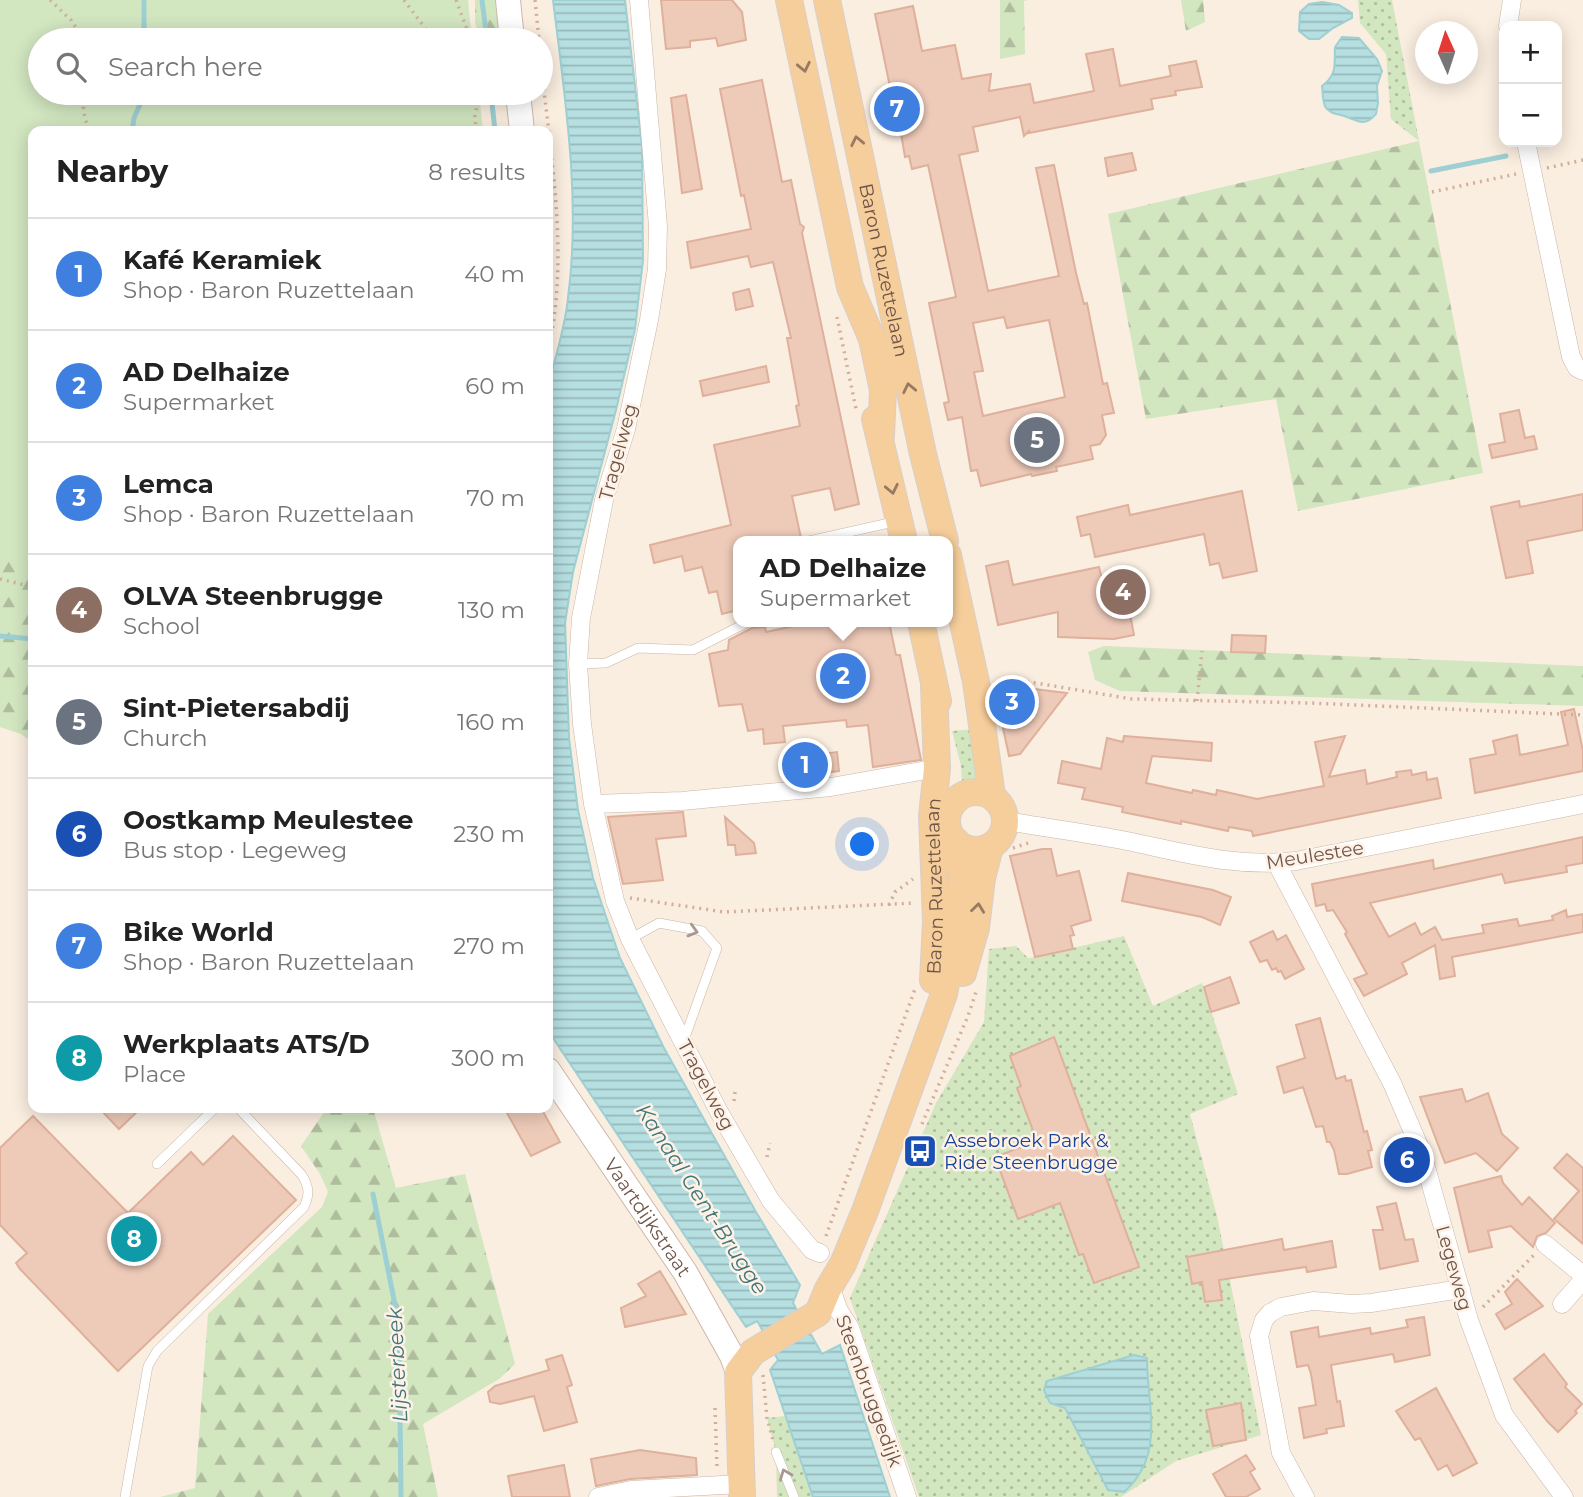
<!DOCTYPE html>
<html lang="en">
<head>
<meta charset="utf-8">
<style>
  body { margin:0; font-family:Montserrat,sans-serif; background:#f2f2f2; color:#222 }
  .controls { position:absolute; right:21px; top:21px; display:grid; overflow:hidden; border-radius:14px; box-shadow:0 4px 18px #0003 }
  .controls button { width:63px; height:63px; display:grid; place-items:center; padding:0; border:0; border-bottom:2px solid #e0e0e0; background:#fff; color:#222; font:35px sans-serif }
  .compass { position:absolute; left:1415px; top:21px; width:63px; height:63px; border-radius:50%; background:#fff; box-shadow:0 4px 18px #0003; rotate:357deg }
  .you { position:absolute; left:863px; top:845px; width:24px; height:24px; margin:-18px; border:5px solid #fff; border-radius:50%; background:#1a73e8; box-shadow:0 0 0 10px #1a73e833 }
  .badge { display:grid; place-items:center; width:46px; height:46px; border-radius:50%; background:#de614b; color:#fff; font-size:23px; font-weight:700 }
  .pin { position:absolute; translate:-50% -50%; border:4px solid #fff; box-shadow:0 2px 7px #0006 }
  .popup { position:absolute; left:733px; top:536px; width:220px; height:91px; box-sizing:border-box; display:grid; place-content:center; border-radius:14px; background:#fff; filter:drop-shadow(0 2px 5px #0005); font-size:23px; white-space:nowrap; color:#767676 }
  .popup b { font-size:26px; color:#222 }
  .popup::after { content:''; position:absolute; left:50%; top:100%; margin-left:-14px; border:14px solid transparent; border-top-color:#fff }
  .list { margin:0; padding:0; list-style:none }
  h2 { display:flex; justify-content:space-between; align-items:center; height:91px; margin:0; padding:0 28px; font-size:30px }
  h2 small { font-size:23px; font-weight:400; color:#767676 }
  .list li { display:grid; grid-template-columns:46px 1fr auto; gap:21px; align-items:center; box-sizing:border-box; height:112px; padding:0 28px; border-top:2px solid #e0e0e0 }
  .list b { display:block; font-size:26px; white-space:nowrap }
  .list p { margin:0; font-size:23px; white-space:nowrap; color:#767676 }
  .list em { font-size:23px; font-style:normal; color:#767676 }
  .icon { flex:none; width:38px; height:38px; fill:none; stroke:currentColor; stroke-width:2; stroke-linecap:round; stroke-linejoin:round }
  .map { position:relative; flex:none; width:1583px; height:1497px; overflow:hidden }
  .search { position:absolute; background:#fff; box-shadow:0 4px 18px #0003; left:28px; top:28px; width:525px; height:77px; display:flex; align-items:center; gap:18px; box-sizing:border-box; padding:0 24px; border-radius:38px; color:#767676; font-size:26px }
  .panel { position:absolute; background:#fff; box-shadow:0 4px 18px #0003; left:28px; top:126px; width:525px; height:987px; border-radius:14px }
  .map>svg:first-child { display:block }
  .grass { fill:url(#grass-dots) }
  .forest { fill:url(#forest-firs) }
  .park { fill:#d2e6c0 }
  .water { fill:url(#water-rules); stroke:#9dcfd3; stroke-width:2 }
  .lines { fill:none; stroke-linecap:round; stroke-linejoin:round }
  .stream { stroke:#9dcfd3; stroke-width:5 }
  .building { fill:#eecab9; stroke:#dfb09b; stroke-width:2; fill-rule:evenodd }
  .lane-casing { stroke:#cab5a8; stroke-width:10 }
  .street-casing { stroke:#cab5a8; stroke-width:19 }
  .secondary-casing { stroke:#cfb7a8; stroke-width:26 }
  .primary-casing { stroke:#d7cfcc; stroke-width:28 }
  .path { stroke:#d2ae9d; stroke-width:3.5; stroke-dasharray:2 5; stroke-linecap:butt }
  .lane { stroke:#fff; stroke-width:9 }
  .street { stroke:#fff; stroke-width:18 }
  .secondary { stroke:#fff; stroke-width:24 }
  .primary { stroke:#f6ce9b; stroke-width:26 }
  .oneway { stroke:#987962 }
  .oneway2 { stroke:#a99892 }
  .labels { text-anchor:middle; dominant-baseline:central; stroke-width:5; stroke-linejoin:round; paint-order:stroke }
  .street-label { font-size:19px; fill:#6f5449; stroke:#fef2e6 }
  .transit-label { font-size:19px; fill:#164399; stroke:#fef2e6; text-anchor:start }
  .water-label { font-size:21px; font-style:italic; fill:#42767b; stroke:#fef2e6 }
</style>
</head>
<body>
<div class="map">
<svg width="1583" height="1497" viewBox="0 0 1583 1497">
  <defs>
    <pattern id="grass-dots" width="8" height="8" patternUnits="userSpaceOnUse" patternTransform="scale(1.75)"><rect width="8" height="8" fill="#d2e6c0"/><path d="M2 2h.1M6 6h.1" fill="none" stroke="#afbd9e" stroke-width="1.8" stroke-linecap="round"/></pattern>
    <pattern id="forest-firs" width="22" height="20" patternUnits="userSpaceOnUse" patternTransform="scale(1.75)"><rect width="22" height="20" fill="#d2e6c0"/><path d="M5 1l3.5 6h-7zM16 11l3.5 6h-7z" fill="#afbd9e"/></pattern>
    <pattern id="water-rules" width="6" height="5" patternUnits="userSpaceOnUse" patternTransform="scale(1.75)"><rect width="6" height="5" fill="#b6dfe2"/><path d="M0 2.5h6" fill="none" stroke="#98b7b9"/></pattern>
  </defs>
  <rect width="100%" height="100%" fill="#faeee0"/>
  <path class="grass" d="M1358,0H1392L1419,141L1391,119L1386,54L1360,23Z
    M975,729L983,781H972L962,784L961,766L952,731Z
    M1124,936L1153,1006L1202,983L1238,1094L1190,1114L1217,1216L1261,1435L1176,1461L1121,1497H919L850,1298L936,1103L984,1022L989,949L1016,946L1028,958L1035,957Z
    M786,1416L813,1497H777L776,1452L767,1418Z"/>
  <path class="forest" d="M0,0H153L40,40V93L33,131V743L21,734L0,727Z
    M475,0H495L500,40H479L475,22Z
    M1000,0H1028L1024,1L1025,54L1000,59Z
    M1181,0H1203L1205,22L1186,31Z
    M1419,141L1483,473L1298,511L1276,399L1146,419L1108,214Z
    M1104,646L1583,666V706L1120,691L1095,680L1088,652Z
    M327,1108H373L396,1188L465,1174L515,1364L499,1379L423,1424L438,1497H160L195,1488L208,1314L322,1207L328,1192L320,1174L301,1146Z"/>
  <path class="park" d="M0,0H468L472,40H40V93H479L483,131H33V565L0,556Z"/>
  <path class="water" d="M553,0H625L642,146L643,260L635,329L616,410L573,572L565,623L569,738L578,810L593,878L620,958L664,1048L756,1212L800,1285L793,1303L822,1354L840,1345L890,1497H813L770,1370L778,1360L759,1324L757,1321L746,1327L555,1041L548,1027V387C555,358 565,328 568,298C581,198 565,99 553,0Z
    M1322,2L1339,5L1352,13V18L1333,28L1319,39H1309L1299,31L1300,12L1309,4Z
    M1342,37L1359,38L1377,59L1382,71L1377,86L1378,103L1376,114C1364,129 1355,119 1341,115C1335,114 1331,113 1326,108C1322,102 1323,93 1322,86C1338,74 1334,64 1335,47Z
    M1134,1355L1147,1358C1147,1406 1166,1455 1124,1492L1108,1490L1065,1408L1050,1403L1044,1390L1047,1381Z"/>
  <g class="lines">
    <path class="stream" d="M144,0V40
      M482,0L487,40
      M492,103L495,131
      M132,131L134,118L145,93
      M1431,171L1506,156
      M0,636L33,639
      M373,1194L399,1325L401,1497"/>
  </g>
  <path class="building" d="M661,0H732L742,12L746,40L718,46L716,38L690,41V47L666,49Z
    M913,6L922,51L955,45L962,79L991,74L989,91L1030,84L1034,103L1094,91L1086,54L1113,49L1120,86L1171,76L1169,66L1196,61L1202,87L1175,91L1176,95L1151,99L1153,109L1029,133V131L1024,136L1020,117L973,127L978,151L959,155L988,291L1059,276L1036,168L1054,165L1076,273L1084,304L1087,303L1103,384L1107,383L1114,413L1102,415L1106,435L1100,444L1090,446L1093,459L1056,467L1057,471L1032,476L1031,474L981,486L977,470L971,471L962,417L948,420L944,403L949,402L929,303L956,297L928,165L912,169L909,156L905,157L893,86L890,87L875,14ZM1004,317L1007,328L1049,320L1065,397L983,416L974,372L983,371L973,323Z
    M762,80L782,182L791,180L800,224L804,227L802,233L859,504L835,510L830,488L792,496L801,538L787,541H738V610L722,614L717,591L709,593L702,567L685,571L682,556L654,563L650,545L731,525L714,445L800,426L796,406L799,405L787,338H791L773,262L751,267L748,256L691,268L687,242L751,229L744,195L741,196L720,89Z
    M686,95L702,189L682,193L671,98Z
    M1132,153L1136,170L1108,176L1105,158Z
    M749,289L753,306L736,310L733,293Z
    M766,366L769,382L703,396L700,381Z
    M1519,410L1525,438L1534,436L1537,449L1492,458L1489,445L1505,442L1500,414Z
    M1242,491L1257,571L1223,578L1219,563L1210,565L1204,534L1095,557L1090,534L1081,536L1077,517L1128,505L1130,515Z
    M1583,494V530L1527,541L1533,573L1506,578L1491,507L1519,501L1520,507Z
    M1008,561L1013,585L1099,567L1104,588L1124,583L1134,635L1114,639L1058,637V612L998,625L986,566Z
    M812,622H889L896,655H900L921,760L873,767L868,725L847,727L846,720L783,726L785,742L764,744L763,729L748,731L742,704L719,706L709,654L728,650L729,640L752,628L765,627L766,632Z
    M1232,635L1266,636L1265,653L1231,652Z
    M1026,688L1067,693L1020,754L1009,756L997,700L1003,699L1001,694Z
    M1574,709L1583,751V771L1475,793L1470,759L1496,754L1493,741L1517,735L1520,755L1568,745L1561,712Z
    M1124,736L1212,743L1211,761L1152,756L1146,783L1192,793L1193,790L1216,795L1217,790L1257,799L1324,786L1315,742L1345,736L1329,777L1365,770L1367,784L1397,777L1396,772L1411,770L1412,775L1426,772L1427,780L1437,778L1441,798L1253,836L1252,831L1229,827L1228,831L1181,821V824L1122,812L1123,807L1082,799L1085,788L1058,783L1062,761L1101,769L1107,738L1123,742Z
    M837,752L839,771L793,776L791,758Z
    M683,812L686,836L656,839L663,880L623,884L608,817Z
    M725,817L754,843L756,853L736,855L735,845H728Z
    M1583,837V863L1566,866L1567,872L1505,883L1502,874L1370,903L1389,937L1415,923L1421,935L1435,927L1442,940L1484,933L1482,925L1517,919L1519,926L1553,920L1552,916L1566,910L1567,917L1583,914V932L1452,957L1455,976L1440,979L1435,945L1402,963L1407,974L1364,996L1354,979L1367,974L1345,934L1347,932L1333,910L1327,911L1325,904L1316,906L1312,884L1433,860L1434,869Z
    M1042,849H1051L1057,876L1079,871L1091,920L1071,926L1074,935L1070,936L1073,949L1035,957L1010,856Z
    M1128,873L1213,890L1231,897L1220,925L1202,917L1122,901Z
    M1273,931L1277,940L1286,935L1304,969L1285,979L1281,971L1278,972L1276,968L1272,970L1267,960L1260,962L1250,942Z
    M1230,977L1239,1003L1211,1012L1204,987Z
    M1320,1018L1336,1079L1345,1076L1346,1081L1351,1080L1364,1132L1367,1131L1372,1150L1368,1151L1372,1167L1347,1174H1339L1334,1150L1330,1142H1327L1323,1126L1316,1127L1303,1087L1284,1093L1277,1067L1305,1058L1296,1025Z
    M1054,1037L1139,1267L1094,1283L1083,1254L1079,1255L1060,1203L1018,1219L995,1157L1037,1141L1017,1088L1021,1086L1010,1056Z
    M1462,1089L1466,1102L1488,1093L1502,1134L1518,1148L1497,1171L1476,1153L1445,1163L1420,1097Z
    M99,1108H141L119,1129Z
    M516,1108H541L560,1142L531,1156L507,1113Z
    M33,1116L128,1213L191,1152L203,1165L233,1136L296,1200L118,1371L20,1269L16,1263L27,1253L0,1225V1148Z
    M1567,1154L1583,1168V1244L1554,1219L1579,1191L1554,1168Z
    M1501,1176L1503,1183L1522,1205L1529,1197L1555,1223L1546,1233L1537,1236L1533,1247L1511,1226L1488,1231L1492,1247L1469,1252L1454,1188Z
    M1396,1203L1405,1240L1413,1239L1418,1261L1380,1269L1373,1230H1383L1377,1207Z
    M1282,1239L1284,1250L1332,1241L1336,1267L1307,1272L1306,1267L1219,1280L1222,1300L1205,1302L1202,1282L1192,1284L1187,1257Z
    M660,1271L686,1314L625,1327L621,1308L646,1296L638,1284Z
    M1517,1279L1543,1306L1505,1329L1496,1314L1512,1304L1505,1292Z
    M1424,1317L1430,1355L1395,1362L1393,1354L1331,1365L1337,1402L1340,1401L1344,1426L1326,1429L1327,1433L1304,1438L1299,1408L1316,1405L1311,1374L1308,1365L1297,1367L1291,1332L1318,1327L1319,1337L1370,1328L1371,1334L1408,1327L1406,1320Z
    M1544,1354L1567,1384L1565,1387L1582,1404L1575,1411L1577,1413L1558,1432L1547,1421L1514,1379Z
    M562,1355L572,1385L567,1387L577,1422L544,1431L534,1396L500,1404L490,1402L488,1392L495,1386L549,1370L546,1360Z
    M1436,1388L1477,1463L1453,1476L1447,1465L1438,1470L1420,1438L1415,1440L1396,1411Z
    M1241,1403L1246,1440L1213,1446L1206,1410Z
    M640,1450L696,1458L697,1475L630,1479L596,1486L591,1459Z
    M1246,1455L1255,1469L1250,1472L1260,1489L1246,1497H1226L1213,1474Z
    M564,1465L570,1497H512L508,1476Z"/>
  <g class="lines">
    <g class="lane-casing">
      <path id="lane" d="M809,541L898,521
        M578,664L606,663L638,648L693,650L748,622
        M630,939L659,923L702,931L717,948L684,1040
        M157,1164L215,1108
        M776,1452L794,1497
        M125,1497L148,1366L157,1351L304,1207C310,1194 309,1187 302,1175L238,1108"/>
    </g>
    <g class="street-casing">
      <path id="street" d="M639,0L658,226L657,269L649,320L626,429L604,500L581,618L578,664L582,724L593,804L615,901L630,939L719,1112L751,1167L771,1201L812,1250L820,1253
        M1508,26L1512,0
        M1526,142L1571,357L1577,368L1583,371
        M593,804L682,801L831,787L927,770
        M1006,821C1046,828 1087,833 1127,841C1185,853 1236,868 1296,861L1583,804
        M1277,864L1392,1083L1422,1153L1469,1320L1504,1415L1564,1497
        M1545,1244L1583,1275
        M830,1286L839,1311L850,1328L907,1497
        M1562,1304L1583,1280
        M598,1497L631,1490L741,1484
        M1305,1497L1281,1453L1259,1336L1264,1320L1270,1313L1281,1307L1313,1301L1352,1304L1371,1303L1461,1289"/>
    </g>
    <g class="secondary-casing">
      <g id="secondary">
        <path d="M508,0L512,40"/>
        <path d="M518,93L522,131"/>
        <path id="s1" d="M548,1070L685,1272L732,1356L738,1372"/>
      </g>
    </g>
    <g class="primary-casing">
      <g id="primary">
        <path d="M789,0L850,287L872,339L883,390L881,436"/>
        <path id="s2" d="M827,0L923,454L945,541"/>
        <path d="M875,419L904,541"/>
        <path d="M948,555L976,682L992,796"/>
        <path d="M921,622L938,701"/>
        <circle cx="976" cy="821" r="29"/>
        <path d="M963,973L976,928L982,878L990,847"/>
        <path id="s3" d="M933,980L936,921L932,816L937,769L934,685"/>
        <path d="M742,1497L738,1372L753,1352L818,1313L828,1289L843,1264L865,1211L944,994L957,925L962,877L956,841"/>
      </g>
    </g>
    <path class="path" d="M50,0L71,20L84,40
      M404,0L434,40
      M456,0L471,40
      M535,0L539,40
      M541,61C550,156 570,256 548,351
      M84,93C82,106 84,119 90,131
      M476,131L475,116L479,93
      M1547,168L1583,160
      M1432,192L1516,174
      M837,317L856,409
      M0,579L33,587
      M999,680L1012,679L1132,699L1310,703L1583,715
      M1197,701L1202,651
      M1013,848L1028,843
      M630,898L724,912L915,903
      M889,905L895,892L913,879
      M734,1101L735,1092
      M922,1124L968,1016L977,989
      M767,1157L770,1143
      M826,1236L915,989
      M1483,1307L1534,1255
      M763,1375L767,1418L773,1440
      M715,1408L717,1467"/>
    <use href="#lane" class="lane"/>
    <use href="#street" class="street"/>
    <use href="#secondary" class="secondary"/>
    <use href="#primary" class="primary"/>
  </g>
  <defs><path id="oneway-chevron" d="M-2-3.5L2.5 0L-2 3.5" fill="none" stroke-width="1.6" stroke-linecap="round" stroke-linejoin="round" transform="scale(1.75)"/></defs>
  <g class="oneway">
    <use href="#oneway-chevron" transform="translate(804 67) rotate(78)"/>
    <use href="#oneway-chevron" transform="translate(857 141) rotate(-102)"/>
    <use href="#oneway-chevron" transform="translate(909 388) rotate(-102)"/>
    <use href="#oneway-chevron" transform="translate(892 489) rotate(78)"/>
    <use href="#oneway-chevron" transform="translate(978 908) rotate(-83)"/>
  </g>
  <g class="oneway2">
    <use href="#oneway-chevron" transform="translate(693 931) rotate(16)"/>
    <use href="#oneway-chevron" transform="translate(785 1474) rotate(-111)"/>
  </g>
  <defs>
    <g id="bus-square" transform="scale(1.75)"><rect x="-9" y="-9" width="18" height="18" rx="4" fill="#1a4fb4" stroke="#fef2e6"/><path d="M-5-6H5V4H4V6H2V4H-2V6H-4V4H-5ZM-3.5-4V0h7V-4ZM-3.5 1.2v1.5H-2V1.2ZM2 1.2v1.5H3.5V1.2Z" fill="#fff"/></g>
  </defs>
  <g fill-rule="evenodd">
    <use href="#bus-square" x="920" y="1151"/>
  </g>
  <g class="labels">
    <g class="street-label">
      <text stroke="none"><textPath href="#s2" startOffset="276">Baron Ruzettelaan</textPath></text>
      <text transform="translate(618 452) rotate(-75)">Tragelweg</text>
      <text transform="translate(1315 855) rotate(-9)">Meulestee</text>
      <text stroke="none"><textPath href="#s3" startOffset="94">Baron Ruzettelaan</textPath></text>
      <text transform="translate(706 1085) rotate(62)">Tragelweg</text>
      <text stroke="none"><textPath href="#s1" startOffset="178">Vaartdijkstraat</textPath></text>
      <text transform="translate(1454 1268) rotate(74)">Legeweg</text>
      <text transform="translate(869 1391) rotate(70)">Steenbruggedijk</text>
    </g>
    <g class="transit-label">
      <text x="944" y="1140">Assebroek Park &amp;<tspan x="944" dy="22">Ride Steenbrugge</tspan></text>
    </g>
    <g class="water-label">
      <text transform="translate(702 1199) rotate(57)">Kanaal Gent-Brugge</text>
      <text transform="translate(397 1365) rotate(-93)">Lijsterbeek</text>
    </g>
  </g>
</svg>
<div class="controls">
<button>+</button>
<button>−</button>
</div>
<svg class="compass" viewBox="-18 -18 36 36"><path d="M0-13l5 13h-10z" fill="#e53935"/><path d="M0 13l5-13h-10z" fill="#767676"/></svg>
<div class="you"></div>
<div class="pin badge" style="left:805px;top:765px;background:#3f7fe0">1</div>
<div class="pin badge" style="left:843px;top:676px;background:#3f7fe0">2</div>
<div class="popup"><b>AD Delhaize</b>Supermarket</div>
<div class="pin badge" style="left:1012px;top:702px;background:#3f7fe0">3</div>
<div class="pin badge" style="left:1123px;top:592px;background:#8d6e63">4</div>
<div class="pin badge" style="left:1037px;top:440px;background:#6b7280">5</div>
<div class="pin badge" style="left:1407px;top:1160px;background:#1a4fb4">6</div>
<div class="pin badge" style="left:897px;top:109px;background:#3f7fe0">7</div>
<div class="pin badge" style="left:134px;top:1239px;background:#0f9aa8">8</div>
<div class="search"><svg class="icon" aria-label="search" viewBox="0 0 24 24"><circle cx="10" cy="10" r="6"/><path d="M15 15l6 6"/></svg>Search here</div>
<section class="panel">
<h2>Nearby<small>8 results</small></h2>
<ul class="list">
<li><span class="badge" style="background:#3f7fe0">1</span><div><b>Kafé Keramiek</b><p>Shop · Baron Ruzettelaan</p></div><em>40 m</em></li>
<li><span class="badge" style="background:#3f7fe0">2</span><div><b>AD Delhaize</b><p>Supermarket</p></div><em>60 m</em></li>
<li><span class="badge" style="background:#3f7fe0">3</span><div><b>Lemca</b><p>Shop · Baron Ruzettelaan</p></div><em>70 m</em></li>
<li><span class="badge" style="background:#8d6e63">4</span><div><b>OLVA Steenbrugge</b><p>School</p></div><em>130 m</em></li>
<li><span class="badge" style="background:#6b7280">5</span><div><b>Sint-Pietersabdij</b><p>Church</p></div><em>160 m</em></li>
<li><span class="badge" style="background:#1a4fb4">6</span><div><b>Oostkamp Meulestee</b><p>Bus stop · Legeweg</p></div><em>230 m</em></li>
<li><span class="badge" style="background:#3f7fe0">7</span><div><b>Bike World</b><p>Shop · Baron Ruzettelaan</p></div><em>270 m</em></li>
<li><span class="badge" style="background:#0f9aa8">8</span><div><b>Werkplaats ATS/D</b><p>Place</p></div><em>300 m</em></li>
</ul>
</section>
</div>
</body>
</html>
